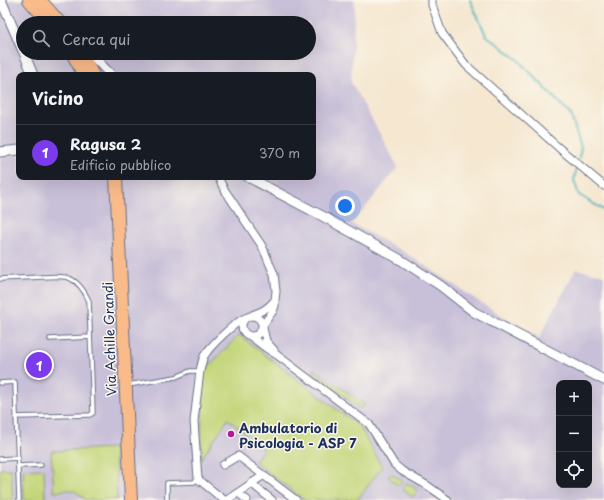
<!DOCTYPE html>
<html lang="it">
<head>
<meta charset="utf-8">
<style>
  body { margin:0; font-family:"Playpen Sans",sans-serif; background:#242831; color:#f1f3f6 }
  .controls { position:absolute; right:12px; bottom:12px; display:grid; overflow:hidden; border-radius:8px; box-shadow:0 4px 16px #0002 }
  .controls button { width:36px; height:36px; display:grid; place-items:center; padding:0; border:0; border-bottom:1px solid #363941; background:#171b24; color:#f1f3f6; font:20px sans-serif }
  .you { position:absolute; left:345px; top:206px; width:14px; height:14px; margin:-10px; border:3px solid #fff; border-radius:50%; background:#1a73e8; box-shadow:0 0 0 6px #1a73e833 }
  .badge { display:grid; place-items:center; width:26px; height:26px; border-radius:50%; background:#7c3aed; color:#fff; font-size:13px; font-weight:700 }
  .pin { position:absolute; translate:-50% -50%; border:2px solid #fff; box-shadow:0 1px 4px #0006 }
  .list { margin:0; padding:0; list-style:none }
  h2 { display:flex; justify-content:space-between; align-items:center; height:52px; margin:0; padding:0 16px; font-size:17px }
  h2 small { font-size:13px; font-weight:400; color:#9ea1a6 }
  .list li { display:grid; grid-template-columns:26px 1fr auto; gap:12px; align-items:center; box-sizing:border-box; height:56px; padding:0 16px; border-top:1px solid #363941 }
  .list b { display:block; font-size:15px; white-space:nowrap }
  .list p { margin:0; font-size:13px; white-space:nowrap; color:#9ea1a6 }
  .list em { font-size:13px; font-style:normal; color:#9ea1a6 }
  .icon { flex:none; width:22px; height:22px; fill:none; stroke:currentColor; stroke-width:2; stroke-linecap:round; stroke-linejoin:round }
  .map { position:relative; flex:none; width:604px; height:500px; overflow:hidden }
  .search { position:absolute; background:#171b24; box-shadow:0 4px 16px #0002; left:16px; top:16px; width:300px; height:44px; display:flex; align-items:center; gap:10px; box-sizing:border-box; padding:0 14px; border-radius:22px; color:#9ea1a6; font-size:15px }
  .panel { position:absolute; background:#171b24; box-shadow:0 4px 16px #0002; left:16px; top:72px; width:300px; height:108px; border-radius:8px }
  .map>svg:first-child { display:block }
  .industrial { fill:#c8bfd8; fill-rule:evenodd }
  .green { fill:#c2d578; stroke:#6e826b }
  .lines { fill:none; stroke-linecap:round; stroke-linejoin:round }
  .stream { stroke:#3fb0b6; stroke-width:2 }
  .service-casing { stroke:#676f86; stroke-width:5.5 }
  .minor-casing { stroke:#676f86; stroke-width:9 }
  .tertiary-casing { stroke:#676f86; stroke-width:11 }
  .primary-casing { stroke:#676f86; stroke-width:14 }
  .service { stroke:#fff; stroke-width:3.5 }
  .minor { stroke:#fff; stroke-width:7 }
  .tertiary { stroke:#fff; stroke-width:9 }
  .primary { stroke:#fabb8b; stroke-width:12 }
  .poi-dot { fill:#b5179e; stroke:#fbf7ec; stroke-width:1.5 }
  .labels { text-anchor:middle; dominant-baseline:central; stroke-width:3; stroke-linejoin:round; paint-order:stroke }
  .street-label { font-size:13px; fill:#1b2f5e; stroke:#fbf7ec }
  .poi-label { font-size:13px; font-weight:bold; fill:#1b2f5e; stroke:#fbf7ec; text-anchor:start }
</style>
</head>
<body>
<div class="map">
<svg width="604" height="500" viewBox="0 0 604 500">
  <rect width="100%" height="100%" fill="#fbf7ec"/>
  <filter id="ink" filterUnits="userSpaceOnUse"><feTurbulence type="fractalNoise" baseFrequency=".025" numOctaves="2"/><feDisplacementMap in="SourceGraphic" scale="8" xChannelSelector="R" yChannelSelector="G"/><feConvolveMatrix kernelMatrix="1 2 1 2 8 2 1 2 1" color-interpolation-filters="sRGB"/></filter>
  <filter id="wash" filterUnits="userSpaceOnUse"><feTurbulence type="fractalNoise" baseFrequency=".012" numOctaves="4" result="noise"/><feDisplacementMap in="SourceGraphic" scale="16" xChannelSelector="R" yChannelSelector="G"/><feGaussianBlur stdDeviation="0.9" result="paint"/><feColorMatrix in="noise" values="0 0 0 0 0 0 0 0 0 0 0 0 0 0 0 0 0 1.4 0 .05"/><feComposite in="paint" operator="in"/></filter>
  <g filter="url(#wash)">
    <rect width="100%" height="100%" fill="#f5e7d0"/>
    <path class="industrial" d="M0,0H355L351,82L398,167L352,224L406,253L480,302L539,338L576,269L604,275V500H0ZM23,23H309V53H23ZM19,75H313V177H19ZM559,383H589V485H559Z"/>
    <path class="green" d="M239,335L360,427L382,467L357,500H304L255,462L264,448L228,419L201,459L203,372Z
      M314,369L365,405L360,408L314,373Z
      M114,448L116,475L117,500H85C80,493 72,489 64,490C60,491 57,492 54,492L51,451Z
      M0,469H11L13,500H0Z
      M44,469L45,500H24L23,470Z
      M392,474L403,481L398,486L388,477Z
      M407,483L418,490L413,497L402,489Z"/>
    <g class="lines">
      <path class="stream" d="M470,0L486,35L517,59L571,115L581,148L578,162
        M577,166L574,180L579,195L604,210"/>
    </g>
  </g>
  <g filter="url(#ink)">
    <g class="lines">
      <g class="service-casing">
        <path id="service" d="M0,279C14,278 27,278 41,277C50,277 60,275 69,278C79,282 85,292 89,301L93,413L90,415L16,417
          M50,339L90,337
          M0,383L15,382L19,500
          M128,385L176,377L190,371H200
          M0,459L18,458
          M18,466L41,465
          M167,500V483L194,482L198,479"/>
      </g>
      <g class="minor-casing">
        <path id="minor" d="M432,0V5L442,33L466,65L559,148L604,186
          M218,177L224,189L262,246L274,274L276,291L275,300V306L273,311L263,325
          M252,315C263,311 267,309 275,300
          M242 326a10 10 0 1 1 20 0a10 10 0 1 1-20 0Z
          M263,328L266,341L274,350
          M250,336L266,348L277,355L369,424L394,464L402,471L428,486L448,500
          M223,465L238,456L296,500
          M251,483L272,500
          M238,493L247,500
          M224,500L198,479L194,421L200,371C201,366 202,361 204,356C211,345 234,323 245,318
          M227,500L264,475"/>
      </g>
      <g class="tertiary-casing">
        <path id="tertiary" d="M1,0L23,51
          M24,53L33,75
          M90,53L111,75
          M0,152L19,150
          M248,177L326,218L401,260L441,286L474,312L604,380"/>
      </g>
      <g class="primary-casing">
        <path id="primary" d="M29,0L49,23
          M40,0L60,23
          M72,53L84,75
          M81,53L93,75
          M116,177L131,500"/>
      </g>
      <use href="#service" class="service"/>
      <use href="#minor" class="minor"/>
      <use href="#tertiary" class="tertiary"/>
      <use href="#primary" class="primary"/>
    </g>
  </g>
  <circle class="poi-dot" cx="231" cy="434" r="4"/>
  <g class="labels">
    <g class="street-label">
      <text transform="translate(109 339) rotate(-92)">Via Achille Grandi</text>
    </g>
    <g class="poi-label">
      <text x="239" y="427">Ambulatorio di<tspan x="239" dy="15">Psicologia - ASP 7</tspan></text>
    </g>
  </g>
</svg>
<div class="controls">
<button>+</button>
<button>−</button>
<button><svg class="icon" aria-label="locate" viewBox="0 0 24 24"><circle cx="12" cy="12" r="6"/><path d="M12 2v4M12 18v4M2 12h4M18 12h4"/></svg></button>
</div>
<div class="you"></div>
<div class="pin badge" style="left:39px;top:365px">1</div>
<div class="search"><svg class="icon" aria-label="search" viewBox="0 0 24 24"><circle cx="10" cy="10" r="6"/><path d="M15 15l6 6"/></svg>Cerca qui</div>
<section class="panel">
<h2>Vicino<small></small></h2>
<ul class="list">
<li><span class="badge">1</span><div><b>Ragusa 2</b><p>Edificio pubblico</p></div><em>370 m</em></li>
</ul>
</section>
</div>
</body>
</html>
